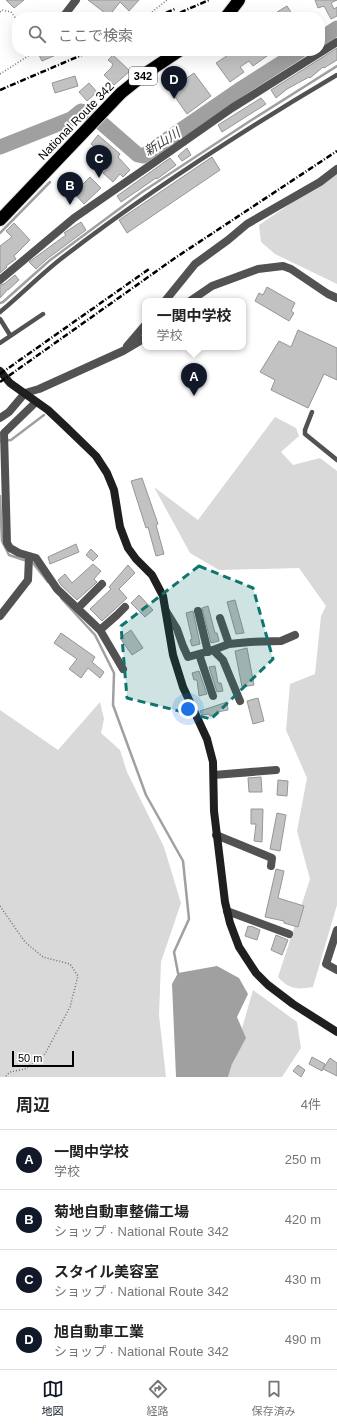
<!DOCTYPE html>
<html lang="ja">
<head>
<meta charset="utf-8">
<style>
  body { margin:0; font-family:Arial,"Noto Sans JP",sans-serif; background:#f6f6f6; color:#222 }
  .scale { position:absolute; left:12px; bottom:10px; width:62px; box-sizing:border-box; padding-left:4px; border:2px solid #000; border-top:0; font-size:11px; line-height:14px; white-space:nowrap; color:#000; -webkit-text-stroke:3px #fff; paint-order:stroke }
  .you { position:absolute; left:188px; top:709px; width:14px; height:14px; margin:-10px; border:3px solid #fff; border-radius:50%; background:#1a73e8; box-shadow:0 0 0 6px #1a73e833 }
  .badge { display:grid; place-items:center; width:26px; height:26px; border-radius:50%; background:#111827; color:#fff; font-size:13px; font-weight:700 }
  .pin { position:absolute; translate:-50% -33px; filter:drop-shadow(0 1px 2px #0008) }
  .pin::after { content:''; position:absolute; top:21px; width:14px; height:12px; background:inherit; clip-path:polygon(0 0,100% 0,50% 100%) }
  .popup { position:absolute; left:142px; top:298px; width:104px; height:52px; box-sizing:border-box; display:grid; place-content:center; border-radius:8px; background:#fff; filter:drop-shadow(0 1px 3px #0005); font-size:13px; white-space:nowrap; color:#767676 }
  .popup b { font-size:15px; color:#222 }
  .popup::after { content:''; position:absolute; left:50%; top:100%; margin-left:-8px; border:8px solid transparent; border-top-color:#fff }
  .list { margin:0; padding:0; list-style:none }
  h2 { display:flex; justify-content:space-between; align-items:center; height:52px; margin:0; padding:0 16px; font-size:17px }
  h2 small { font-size:13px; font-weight:400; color:#767676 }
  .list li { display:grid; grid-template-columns:26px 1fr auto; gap:12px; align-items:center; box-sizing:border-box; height:60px; padding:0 16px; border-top:1px solid #e0e0e0 }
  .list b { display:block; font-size:15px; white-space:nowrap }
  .list p { margin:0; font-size:13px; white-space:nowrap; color:#767676 }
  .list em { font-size:13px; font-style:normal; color:#767676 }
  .icon { flex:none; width:22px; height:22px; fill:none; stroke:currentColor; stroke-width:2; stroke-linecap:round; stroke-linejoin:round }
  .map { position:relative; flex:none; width:337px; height:1077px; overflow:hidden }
  .search { position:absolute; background:#fff; box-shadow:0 4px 16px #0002; left:12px; right:12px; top:12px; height:44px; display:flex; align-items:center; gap:10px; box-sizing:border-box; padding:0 14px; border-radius:16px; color:#767676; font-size:15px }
  .sheet { height:292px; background:#fff }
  nav { display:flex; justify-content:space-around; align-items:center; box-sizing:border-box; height:56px; border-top:1px solid #e0e0e0; background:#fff; font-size:11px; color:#767676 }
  nav a { display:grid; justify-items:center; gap:2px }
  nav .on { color:#111827 }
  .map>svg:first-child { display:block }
  .green { fill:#d9d9d9 }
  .water { fill:#a0a0a0 }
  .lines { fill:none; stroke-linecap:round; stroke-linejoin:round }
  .stream { stroke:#a0a0a0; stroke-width:2.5 }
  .river { stroke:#a0a0a0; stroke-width:15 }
  .building { fill:#c2c2c2; stroke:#969696 }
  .highway-casing { stroke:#dbdbdb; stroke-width:14 }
  .path { stroke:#747474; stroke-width:1.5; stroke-dasharray:1 2; stroke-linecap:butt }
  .lane { stroke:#525252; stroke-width:4.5 }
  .street { stroke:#525252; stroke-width:8 }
  .secondary { stroke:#1f1f1f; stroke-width:8 }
  .highway { stroke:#000; stroke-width:12 }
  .rail { stroke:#000; stroke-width:2.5; stroke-dasharray:6 2 1 2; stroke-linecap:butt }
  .marked { fill:#0f766e; fill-opacity:0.2; stroke:#0f766e; stroke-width:3; stroke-dasharray:8 5; stroke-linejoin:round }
  .labels { text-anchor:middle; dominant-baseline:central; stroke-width:4; stroke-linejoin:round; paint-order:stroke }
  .shield { fill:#fff; stroke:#4c4c4c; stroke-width:1 }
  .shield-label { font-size:11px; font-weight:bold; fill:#000 }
  .street-label { font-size:12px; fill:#000; stroke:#fff }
  .water-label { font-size:13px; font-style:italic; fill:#414141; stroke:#fff }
</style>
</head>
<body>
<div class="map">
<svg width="337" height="1077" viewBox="0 0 337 1077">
  <rect width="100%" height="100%" fill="#fff"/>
  <path class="green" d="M337,172V284L275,254L261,242L259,225Z
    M275,417L296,428L299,436L281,452L293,465L320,458L337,471V905L313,987C298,990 288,989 278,977L310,879L297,831L307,778L286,730L290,684L315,674L321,616L326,606L299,568L219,570L190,553L154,487L198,520Z
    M100,702L104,719L101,733L120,750L127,772L164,847L181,903L161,962L159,1015L166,1077H0V710L58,750Z
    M253,990L297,1022L301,1048L282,1077H228Z"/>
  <path class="water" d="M217,966L239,978L248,994L237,1017L246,1038L232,1064L228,1077H176L172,984L178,973Z"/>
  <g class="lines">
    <path class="stream" d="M0,233L50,182
      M0,303L3,302L49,261L142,192L250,121L337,66
      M0,441L11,440L44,415
      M0,496L2,541L9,555L33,563L48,582
      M61,598L95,635L114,673L113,705L146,795L183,861L189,919L174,952L178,973"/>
    <path class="river" d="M320,39L337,28
      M0,147L71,119L81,111L90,113L138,155L143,156L242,88L300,51"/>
  </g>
  <path class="building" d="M6,0H24L14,8Z
    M88,0H139L129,11L120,2L109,16Z
    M315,0H337L331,3L334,9L337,7V16L331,19L324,6L318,8Z
    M287,6L294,17H280L277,12Z
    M337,48V60L324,68L323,67L310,78L309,77L287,89L276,98L271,90Z
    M48,51H65L42,61L39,55Z
    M234,51H274L253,66L249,61L240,67L244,72L230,82L216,63Z
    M113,55L130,71L114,85L104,75L112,67V66L113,64L108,60Z
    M194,73L211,96L187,114L170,90Z
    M75,76L78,86L55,93L52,83Z
    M89,83L97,92L87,101L79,92Z
    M261,98L266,104L222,132L218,125Z
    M98,135L120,154L118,157L130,170L123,177L120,174L113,182L103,173L112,163L91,144Z
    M187,148L191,155L182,161L178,156Z
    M212,157L220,170L127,233L119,220Z
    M170,158L176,165L157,179L156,178L121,202L117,196Z
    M90,177L101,188L84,204L74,193Z
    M81,222L86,230L47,259L36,269L29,262L66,235L64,233Z
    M14,223L30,240L14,256L16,259L6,266L7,267L0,273V246L12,237L6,231Z
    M15,275L19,280L8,290V289L0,298V285L4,284Z
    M267,287L295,303L291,311L294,313L289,321L255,301L259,293L263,295Z
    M298,330L337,348V380L324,374L308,408L271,390L275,380L260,372L279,341L291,347Z
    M142,478L158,524L156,525L164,554L156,556L148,527L146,528L131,481Z
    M76,544L79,552L50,564L48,557Z
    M91,549L98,556L93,561L86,555Z
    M93,564L101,571L94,579L97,582L77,600L61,585L58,580L65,574L72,583Z
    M128,565L135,573L119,589L127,598L102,621L90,609L111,589L109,587Z
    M139,595L153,610L145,617L131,603Z
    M235,600L244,633L236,634L227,602Z
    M208,606L215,633H217L219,641L211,643L202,608Z
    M193,611L200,644L192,646L190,640L192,639L186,613Z
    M131,630L143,648L132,655L120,638Z
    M61,633L95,657L92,662L104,672L100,678L88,668L81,678L69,669L77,659L54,643Z
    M247,648L254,685L242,687L235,651Z
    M215,666L218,683H221L223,691L217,692L209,667Z
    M199,671L207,694L199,696L197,680H194L192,673Z
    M258,698L264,721L253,724L247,701Z
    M227,702L228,710L217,712L218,713L210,716L209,714L202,715L200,711Z
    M261,777L262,792H249L248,778Z
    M278,780L288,781L287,796L277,795Z
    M251,809H263L262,842L254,841L256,824H251Z
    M277,813L286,815L280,851L270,849Z
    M276,869L284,871L278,898L304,906L298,927L284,923V921L265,917Z
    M248,926L251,927V926L260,930L257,940L245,936Z
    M276,935L288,940L282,955L271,950Z
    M312,1057L325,1064L322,1071L309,1064Z
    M330,1058L337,1063V1076L323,1069Z
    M298,1065L305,1070L301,1077L293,1071Z"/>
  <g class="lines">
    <g class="highway-casing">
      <path id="highway" d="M226,17L239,0
        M0,220L121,93L146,73L179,51"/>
    </g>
    <path class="path" d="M0,12L2,10L11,12L17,20
      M152,12L167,0
      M0,74L36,51
      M0,906L25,942L43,957L70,964L78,976L70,1007L45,1054L25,1069L10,1072L5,1077"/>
    <path class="lane" d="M0,312C21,295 40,275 62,258C149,191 242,131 337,75
      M0,319L10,335
      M0,343L43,314
      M312,412L305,430V434L337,460"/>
    <path class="street" d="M63,17L76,0
      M0,280L74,218L152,164L232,108L337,42
      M165,301L195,264L228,240L247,224L320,182L337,169
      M190,301L212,286L258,269L283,266L291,269L328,294L337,298
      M127,346L145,325
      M36,402L4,433L7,543L10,548L19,553L36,558L57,589L100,630L123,669
      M0,418L9,412L25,393L39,389L123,351L145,338
      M78,608L102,584
      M166,611L177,629L183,646L188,657L213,650L229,644L250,642L281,641L295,635
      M198,611L208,652
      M0,616L28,580L29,557
      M220,618L229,644
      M100,630L117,615L125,607
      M213,650L223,660L240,701
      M199,654L213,696
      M214,775L276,770
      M216,835L272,858L271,866
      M227,911L289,934
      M337,930L326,964L337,970"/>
    <path class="secondary" d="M0,371L10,383L48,410L65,426L96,456L107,473L114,490L120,527L128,548L136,559L152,575L163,596L173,655L183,687L207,739L213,762L214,811L225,902L230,923L239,947L256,973L268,985L293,1004L337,1032"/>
    <use href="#highway" class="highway"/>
    <path class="rail" d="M156,17L175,9
      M170,17L209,0
      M0,90L91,51
      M0,374L149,269
      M0,382L175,258L337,151"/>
  </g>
  <path class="marked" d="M199,566L253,588L273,659L211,719L127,698L121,626Z"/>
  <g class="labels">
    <rect class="shield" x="129" y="67" width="28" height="18" rx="3"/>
    <g class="shield-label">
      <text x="143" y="76">342</text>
    </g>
    <g class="street-label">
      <text transform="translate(76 121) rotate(-46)">National Route 342</text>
    </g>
    <g class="water-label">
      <text transform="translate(162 142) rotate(-32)">新山川</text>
    </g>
  </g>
</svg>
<div class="scale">50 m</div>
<div class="you"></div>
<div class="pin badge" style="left:194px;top:396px">A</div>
<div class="popup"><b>一関中学校</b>学校</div>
<div class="pin badge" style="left:70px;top:205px">B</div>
<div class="pin badge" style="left:99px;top:178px">C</div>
<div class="pin badge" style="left:174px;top:99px">D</div>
<div class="search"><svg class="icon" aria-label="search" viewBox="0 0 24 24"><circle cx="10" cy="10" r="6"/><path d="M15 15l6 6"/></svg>ここで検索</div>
</div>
<section class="sheet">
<h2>周辺<small>4件</small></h2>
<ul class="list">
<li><span class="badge">A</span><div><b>一関中学校</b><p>学校</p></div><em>250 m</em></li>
<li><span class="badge">B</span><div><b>菊地自動車整備工場</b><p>ショップ · National Route 342</p></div><em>420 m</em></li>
<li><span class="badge">C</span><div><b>スタイル美容室</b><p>ショップ · National Route 342</p></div><em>430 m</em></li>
<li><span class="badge">D</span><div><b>旭自動車工業</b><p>ショップ · National Route 342</p></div><em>490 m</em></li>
</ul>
</section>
<nav>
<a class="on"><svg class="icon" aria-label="map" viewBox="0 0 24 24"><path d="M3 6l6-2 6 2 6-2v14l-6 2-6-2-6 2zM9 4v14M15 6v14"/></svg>地図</a>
<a><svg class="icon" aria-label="directions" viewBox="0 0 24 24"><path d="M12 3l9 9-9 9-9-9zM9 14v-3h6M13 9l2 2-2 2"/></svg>経路</a>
<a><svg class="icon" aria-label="saved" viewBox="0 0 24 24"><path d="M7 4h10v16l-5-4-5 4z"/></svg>保存済み</a>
</nav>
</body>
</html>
